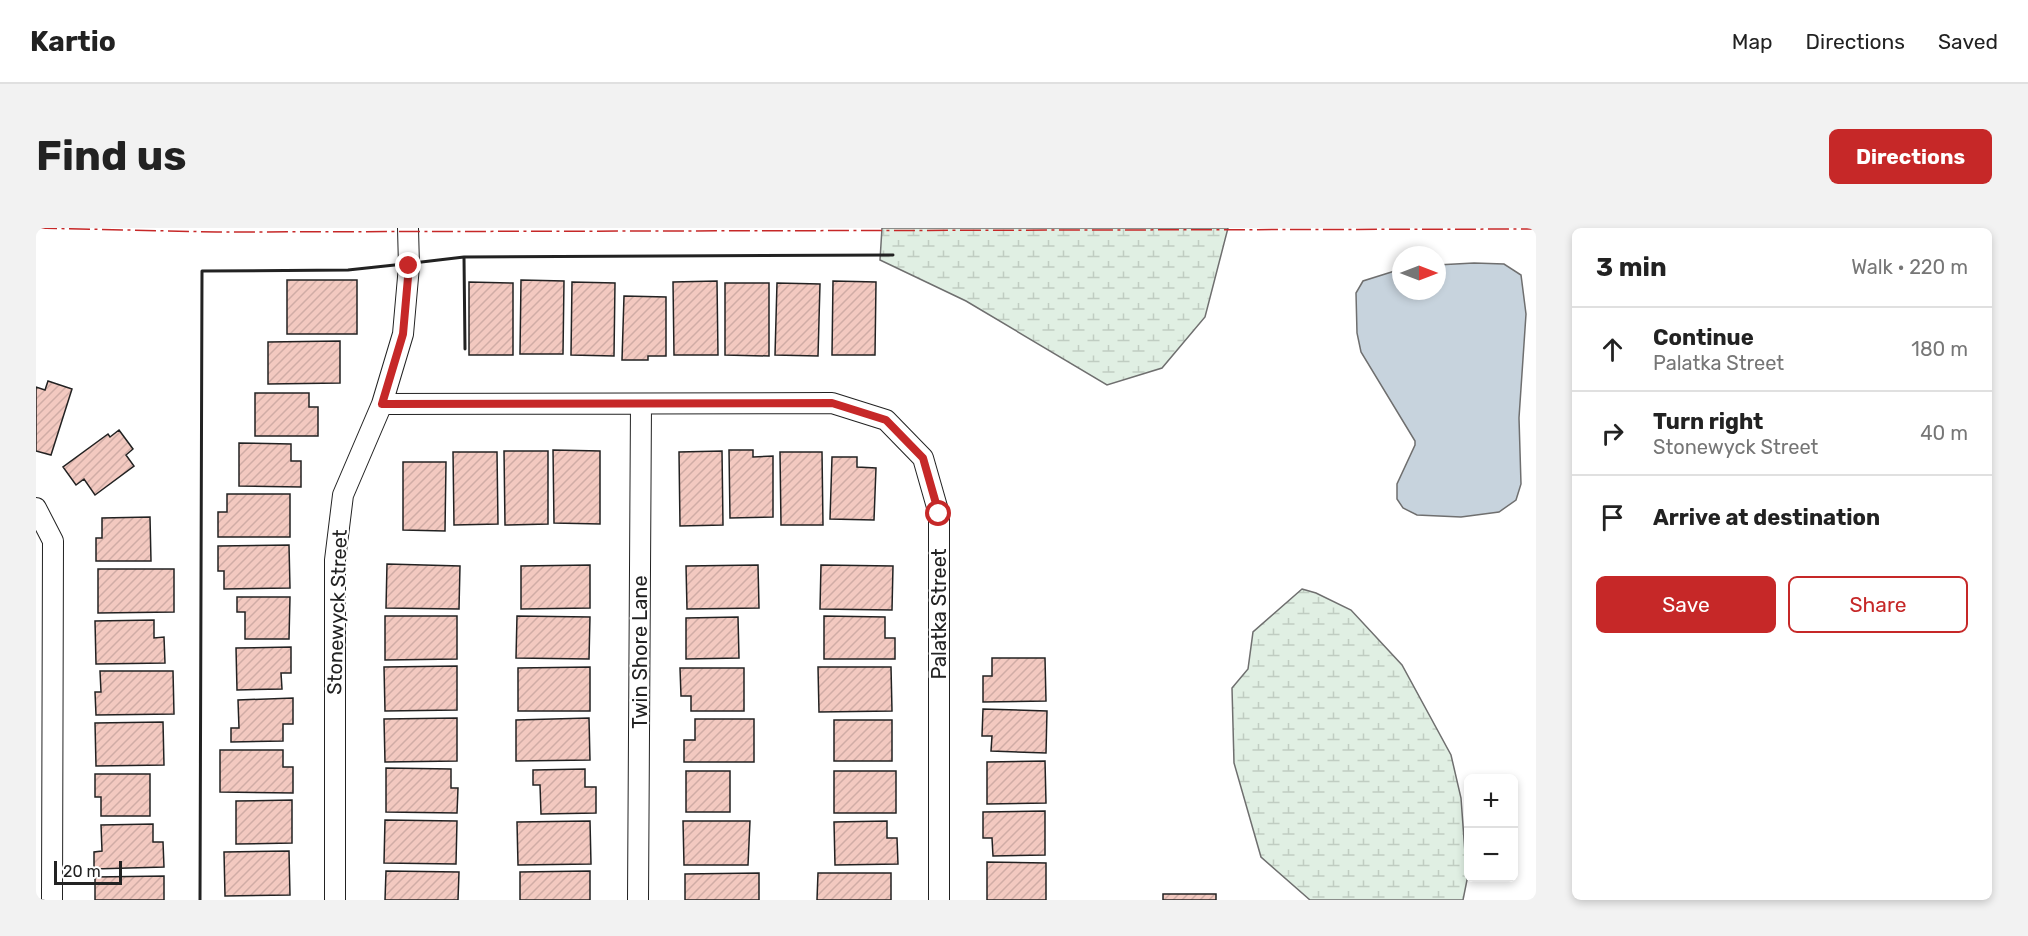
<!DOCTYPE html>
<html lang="en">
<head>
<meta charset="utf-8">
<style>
  body { margin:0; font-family:Rubik,sans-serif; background:#f2f2f2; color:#222 }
  .controls { position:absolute; right:18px; bottom:18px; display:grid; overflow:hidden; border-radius:9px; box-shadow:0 3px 9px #0003 }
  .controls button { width:54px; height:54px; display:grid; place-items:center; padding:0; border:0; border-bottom:2px solid #e0e0e0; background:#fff; color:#222; font:30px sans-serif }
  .compass { position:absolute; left:1356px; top:18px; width:54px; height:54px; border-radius:50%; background:#fff; box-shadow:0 3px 9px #0003; rotate:90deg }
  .scale { position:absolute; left:18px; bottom:15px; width:68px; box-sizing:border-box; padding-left:6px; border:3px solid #222; border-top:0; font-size:16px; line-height:21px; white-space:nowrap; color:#222; -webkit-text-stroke:4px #fff; paint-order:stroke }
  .stop { position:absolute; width:18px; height:18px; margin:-14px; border:4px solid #c62828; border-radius:50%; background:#fff }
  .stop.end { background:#c62828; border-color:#fff; box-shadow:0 2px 6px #0008 }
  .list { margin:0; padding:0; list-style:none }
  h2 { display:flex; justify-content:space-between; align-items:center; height:78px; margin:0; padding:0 24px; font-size:26px }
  h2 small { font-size:20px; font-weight:400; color:#767676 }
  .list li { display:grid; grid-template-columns:39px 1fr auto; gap:18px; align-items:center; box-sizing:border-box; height:84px; padding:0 24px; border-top:2px solid #e0e0e0 }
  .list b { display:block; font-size:22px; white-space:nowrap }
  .list p { margin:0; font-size:20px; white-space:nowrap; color:#767676 }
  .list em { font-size:20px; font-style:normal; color:#767676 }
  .actions { display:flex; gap:12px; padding:18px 24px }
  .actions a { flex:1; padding:14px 0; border:2px solid #c62828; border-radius:9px; text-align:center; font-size:21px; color:#c62828 }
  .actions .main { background:#c62828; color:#fff }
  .icon { flex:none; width:33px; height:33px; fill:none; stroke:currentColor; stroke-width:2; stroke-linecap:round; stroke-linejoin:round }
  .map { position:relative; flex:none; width:1500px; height:672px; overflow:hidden; border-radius:9px }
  header { display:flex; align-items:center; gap:36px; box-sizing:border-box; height:84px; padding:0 30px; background:#fff; border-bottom:2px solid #e0e0e0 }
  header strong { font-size:28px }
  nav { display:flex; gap:33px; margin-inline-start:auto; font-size:21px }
  .intro { display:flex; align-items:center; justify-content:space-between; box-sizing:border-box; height:144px; padding:0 36px }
  h1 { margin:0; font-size:42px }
  .button { padding:15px 27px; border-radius:9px; background:#c62828; color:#fff; font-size:21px; font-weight:700 }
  main { display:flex; gap:36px; padding:0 36px }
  aside { flex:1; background:#fff; border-radius:9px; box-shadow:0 3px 9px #0003 }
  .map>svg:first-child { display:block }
  .wetland { fill:url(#wetland-marsh); stroke:#6f6f6f; stroke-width:1.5 }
  .water { fill:#c7d3dd; stroke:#6f6f6f; stroke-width:1.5 }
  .building { fill:url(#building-hatch); stroke:#222; stroke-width:1.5 }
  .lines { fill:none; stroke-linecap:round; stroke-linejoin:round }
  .minor-casing { stroke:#222; stroke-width:22 }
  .minor { stroke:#fff; stroke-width:20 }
  .wall { stroke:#222; stroke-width:3 }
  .power { stroke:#c62828; stroke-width:1.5; stroke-dasharray:21 4.5 3 4.5; stroke-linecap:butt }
  .route { stroke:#c62828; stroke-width:8 }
  .labels { text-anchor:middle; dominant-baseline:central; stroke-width:4.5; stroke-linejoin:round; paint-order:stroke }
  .street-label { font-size:20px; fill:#222; stroke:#fff }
</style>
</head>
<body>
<header>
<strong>Kartio</strong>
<nav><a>Map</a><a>Directions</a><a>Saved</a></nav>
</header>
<div class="intro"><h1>Find us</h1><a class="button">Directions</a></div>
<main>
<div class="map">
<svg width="1500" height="672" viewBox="0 0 1500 672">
  <defs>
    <pattern id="wetland-marsh" width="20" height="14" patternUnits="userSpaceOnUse" patternTransform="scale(1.5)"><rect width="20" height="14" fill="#e0efe3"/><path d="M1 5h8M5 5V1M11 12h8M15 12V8" fill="none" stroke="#c0cdc2"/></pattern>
    <pattern id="building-hatch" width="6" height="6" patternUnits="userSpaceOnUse" patternTransform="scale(1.5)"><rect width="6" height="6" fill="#f3c9c0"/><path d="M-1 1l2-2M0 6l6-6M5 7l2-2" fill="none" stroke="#d0aca5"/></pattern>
  </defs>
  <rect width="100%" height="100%" fill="#fff"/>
  <path class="wetland" d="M846,0H1192L1169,89L1126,140L1071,157L930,73L844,32Z
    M1266,361L1280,365L1315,382L1366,437L1415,527L1425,570L1431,652L1427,672H1274L1225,629L1198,535L1196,460L1212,441L1217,404Z"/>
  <path class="water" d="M1438,35L1468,36L1485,47L1490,86L1483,190L1485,256L1480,272L1463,284L1425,289L1381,287L1367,280L1361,271V256L1379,217V213L1325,124L1321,105L1320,65L1327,53L1365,41V63H1401V37Z"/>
  <path class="building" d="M251,52H321V106H251Z
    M485,52L528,53L527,126H484Z
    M681,53L682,127H638L637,54Z
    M797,53L840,54L839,127H796Z
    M433,54L477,55V127H433Z
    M536,54L579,55L578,128L535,127Z
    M689,55H733V128L689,127Z
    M741,55L784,56L782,128L739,127Z
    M588,68L630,69V128H612V132H586Z
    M304,113V155L232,156V114Z
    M12,153L36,161L15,227L0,223V159L9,162Z
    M219,165H273V179H282V208H219Z
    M83,202L97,221L90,227L98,238L59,267L48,251L40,257L27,239L72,206L74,209Z
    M203,215L255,216V233H265V259L203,258Z
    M517,222L564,223V296L518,295Z
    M693,222H717V229L737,228V289L694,290Z
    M468,223H512V296L469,297Z
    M686,223L687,297L644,298L643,224Z
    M417,224H461L462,296L418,297Z
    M744,224H786L787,297H745Z
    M796,229H821V239L840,240L838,292L794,291Z
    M367,234H410L409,303L367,302Z
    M191,266H254V309H182V284H191Z
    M114,289L115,333H60V310H66V290Z
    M253,317L254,360L188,361V343H182V318Z
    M351,336L424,338L423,381L350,380Z
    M554,337V380L485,381V338Z
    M722,337L723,380L651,381L650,338Z
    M785,337L857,338L856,382L784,381Z
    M62,341H138V384L62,385Z
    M201,369H254L253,411H209V384H201Z
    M349,388H421V431L349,432Z
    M481,388L554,389L553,431L480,430Z
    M788,388L849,389V410H859V431H788Z
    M702,389L703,430L650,431V390Z
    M118,392V410L128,409L129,435L60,436L59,393Z
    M255,419V445H245L246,461L201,462L200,420Z
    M956,430H1009L1010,473L947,474V448H956Z
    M421,438V482L349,483L348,439Z
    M554,439V483H482V440Z
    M782,439H855L856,483L783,484Z
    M644,440H708V483H655V468H645Z
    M64,443H137L138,486L60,487L59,464H65Z
    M257,470V496H247V513L195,514V500H203L202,472Z
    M947,481L1011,483L1010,525L955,523L956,508H946Z
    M421,490V533L349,534L348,491Z
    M553,490L554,532L480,533V492Z
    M659,491H718V534H648V512H659Z
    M798,492H856V533H798Z
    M127,494L128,537L60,538L59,495Z
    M184,522H247V539H257V565L184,564Z
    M1009,533L1010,575L951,576V534Z
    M350,540L415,541V560H422L421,585L350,584Z
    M549,541V559H560V585L505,586L504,557H497V542Z
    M650,543H694V584H650Z
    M798,543H860V585H798Z
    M59,546H114V588H65V569H59Z
    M256,572V615L200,616V573Z
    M1009,583V627L957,628L956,610H947V584Z
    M349,592L421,593L420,636L348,635Z
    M554,593L555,636L482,637L481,594Z
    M647,593H714L712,637H648Z
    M851,593V610H861L862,636L799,637L798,594Z
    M117,596V614H127L128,639L58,641V624L66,623L65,597Z
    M253,623L254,667L189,668L188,624Z
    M951,634L1010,635V672H951Z
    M350,643L423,644L422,672H349Z
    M554,643V672H484V644Z
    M723,645V672H649V646Z
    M782,645H855V672H781Z
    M128,648V672H59V649Z
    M1127,666H1180V672H1127Z"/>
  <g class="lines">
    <g class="minor-casing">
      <path id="minor" d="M346,176L796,175L850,192L887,230L903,286V672
        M0,280L17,313L16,672
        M299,672V332L307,267L346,176L367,106L373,38L372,0
        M602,672L605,176"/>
    </g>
    <use href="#minor" class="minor"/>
    <path class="wall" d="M428,29L429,121
      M377,35L428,29L857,27
      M164,672L166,43L312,42L368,36"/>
    <path class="power" d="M0,0L181,4L1500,1"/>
  </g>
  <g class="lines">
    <path class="route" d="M373,38L367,106L346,176L796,175L850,192L887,230L903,286"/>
  </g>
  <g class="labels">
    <g class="street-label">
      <text transform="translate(301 384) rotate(-88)">Stonewyck Street</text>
      <text transform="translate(903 386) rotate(-90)">Palatka Street</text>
      <text transform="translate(604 424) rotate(-90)">Twin Shore Lane</text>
    </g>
  </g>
</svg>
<div class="controls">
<button>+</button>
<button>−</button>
</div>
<svg class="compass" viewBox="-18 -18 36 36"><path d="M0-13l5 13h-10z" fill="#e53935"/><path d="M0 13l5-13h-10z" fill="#767676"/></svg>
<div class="scale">20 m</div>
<div class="stop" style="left:903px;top:286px"></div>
<div class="stop end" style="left:373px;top:38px"></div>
</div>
<aside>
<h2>3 min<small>Walk · 220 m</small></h2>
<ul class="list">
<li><svg class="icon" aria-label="ahead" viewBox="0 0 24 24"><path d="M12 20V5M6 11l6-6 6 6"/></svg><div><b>Continue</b><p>Palatka Street</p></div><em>180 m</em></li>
<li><svg class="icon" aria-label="right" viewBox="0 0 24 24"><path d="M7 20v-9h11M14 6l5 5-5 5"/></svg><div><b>Turn right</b><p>Stonewyck Street</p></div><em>40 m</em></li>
<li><svg class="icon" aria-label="arrive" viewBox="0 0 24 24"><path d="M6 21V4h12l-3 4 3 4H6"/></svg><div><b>Arrive at destination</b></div></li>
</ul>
<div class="actions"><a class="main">Save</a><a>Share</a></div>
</aside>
</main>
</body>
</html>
